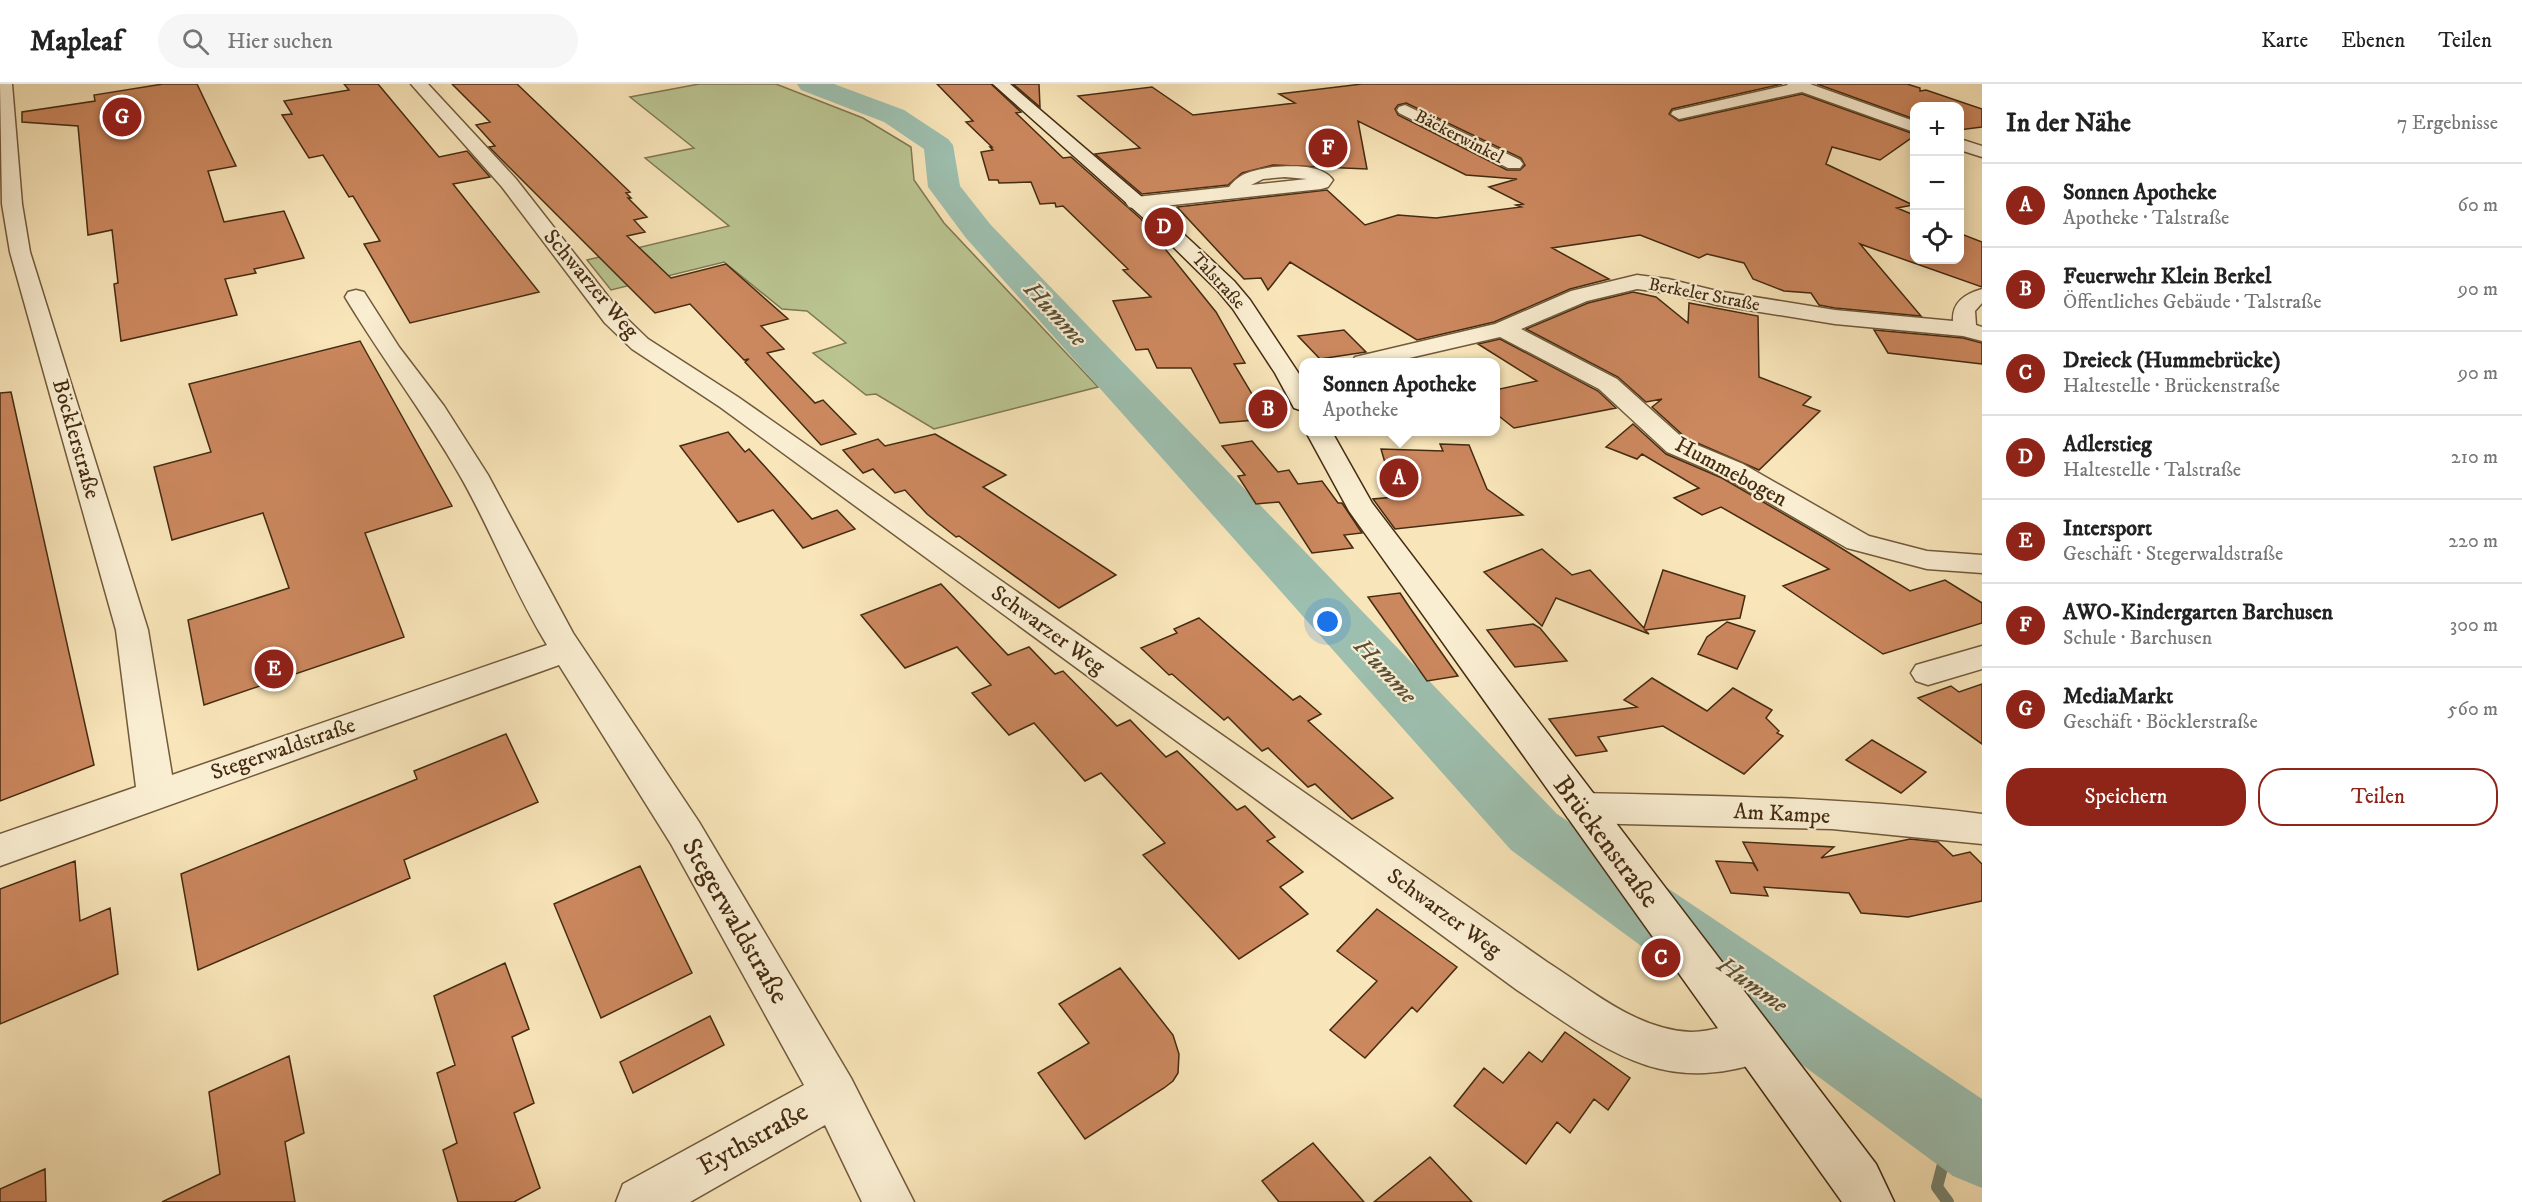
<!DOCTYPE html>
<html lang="de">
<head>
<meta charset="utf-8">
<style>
  body { margin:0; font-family:"IM FELL DW Pica",serif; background:#f6f6f6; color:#222 }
  .controls { position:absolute; right:18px; top:18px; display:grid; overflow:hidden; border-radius:12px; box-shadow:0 3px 15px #0003 }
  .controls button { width:54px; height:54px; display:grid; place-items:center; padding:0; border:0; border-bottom:2px solid #e0e0e0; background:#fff; color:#222; font:30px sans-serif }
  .you { position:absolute; left:1328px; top:538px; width:21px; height:21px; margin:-15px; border:4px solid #fff; border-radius:50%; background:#1a73e8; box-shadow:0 0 0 9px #1a73e833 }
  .badge { display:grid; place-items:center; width:39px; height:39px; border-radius:50%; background:#8f2418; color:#fff; font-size:20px; font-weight:700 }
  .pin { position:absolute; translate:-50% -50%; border:3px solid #fff; box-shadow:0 2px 6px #0006 }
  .popup { position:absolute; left:1299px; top:274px; width:201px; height:78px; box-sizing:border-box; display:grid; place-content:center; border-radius:12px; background:#fff; filter:drop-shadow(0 2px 4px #0005); font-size:20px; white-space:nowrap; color:#767676 }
  .popup b { font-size:22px; color:#222 }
  .popup::after { content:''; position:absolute; left:50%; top:100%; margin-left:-12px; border:12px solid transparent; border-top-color:#fff }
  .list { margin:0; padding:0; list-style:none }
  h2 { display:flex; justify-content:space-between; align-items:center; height:78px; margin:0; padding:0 24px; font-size:26px }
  h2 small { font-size:20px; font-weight:400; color:#767676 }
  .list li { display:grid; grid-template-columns:39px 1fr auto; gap:18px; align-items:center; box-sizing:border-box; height:84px; padding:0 24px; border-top:2px solid #e0e0e0 }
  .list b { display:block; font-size:22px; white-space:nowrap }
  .list p { margin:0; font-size:20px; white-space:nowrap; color:#767676 }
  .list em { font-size:20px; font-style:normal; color:#767676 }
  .actions { display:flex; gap:12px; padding:18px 24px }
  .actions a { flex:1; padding:14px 0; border:2px solid #8f2418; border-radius:24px; text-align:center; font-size:21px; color:#8f2418 }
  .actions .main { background:#8f2418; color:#fff }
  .icon { flex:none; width:33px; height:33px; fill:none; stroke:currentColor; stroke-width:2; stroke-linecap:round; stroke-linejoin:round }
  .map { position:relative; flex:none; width:1982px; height:1118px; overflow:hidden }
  header { display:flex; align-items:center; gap:36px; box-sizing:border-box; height:84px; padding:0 30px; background:#fff; border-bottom:2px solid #e0e0e0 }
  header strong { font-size:28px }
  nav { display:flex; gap:33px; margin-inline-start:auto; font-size:21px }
  .search { width:420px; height:54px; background:#f6f6f6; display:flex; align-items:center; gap:15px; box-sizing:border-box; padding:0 21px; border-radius:33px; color:#767676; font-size:22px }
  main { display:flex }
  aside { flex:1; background:#fff }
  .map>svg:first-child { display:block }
  .green { fill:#bac592; stroke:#7f7852; stroke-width:1.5 }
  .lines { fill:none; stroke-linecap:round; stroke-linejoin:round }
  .stream { stroke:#798470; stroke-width:12 }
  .river { fill:#9dbfaf; fill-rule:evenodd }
  .building { fill:#cb875e; stroke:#442b11; stroke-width:1.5; fill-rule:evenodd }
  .street-casing { stroke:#715a3b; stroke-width:3 }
  .secondary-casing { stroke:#442b11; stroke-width:3 }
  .street { fill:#faeed2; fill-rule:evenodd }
  .secondary { fill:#faeed2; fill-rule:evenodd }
  .labels { text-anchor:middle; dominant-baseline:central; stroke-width:4.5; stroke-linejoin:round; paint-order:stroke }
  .far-street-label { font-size:18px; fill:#442b11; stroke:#faeed2 }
  .street-label { font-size:22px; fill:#442b11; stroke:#faeed2 }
  .water-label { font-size:24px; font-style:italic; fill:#5a5038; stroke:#faeed2 }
  .near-street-label { font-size:27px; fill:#442b11; stroke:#faeed2 }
</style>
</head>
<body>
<header>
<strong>Mapleaf</strong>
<div class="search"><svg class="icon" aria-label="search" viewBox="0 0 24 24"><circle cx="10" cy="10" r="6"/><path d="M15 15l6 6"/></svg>Hier suchen</div>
<nav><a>Karte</a><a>Ebenen</a><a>Teilen</a></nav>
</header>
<main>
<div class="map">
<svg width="1982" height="1118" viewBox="0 0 1982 1118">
  <rect width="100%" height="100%" fill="#f8e5b9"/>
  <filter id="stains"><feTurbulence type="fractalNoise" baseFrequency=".00333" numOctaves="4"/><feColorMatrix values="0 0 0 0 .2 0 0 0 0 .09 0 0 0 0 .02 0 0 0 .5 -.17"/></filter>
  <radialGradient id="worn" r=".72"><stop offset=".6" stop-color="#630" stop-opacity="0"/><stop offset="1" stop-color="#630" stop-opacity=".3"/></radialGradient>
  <path class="green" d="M699,0H776L863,34L911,63L914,96L944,139L1098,303L934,345L876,310L866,311L813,269L846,259L807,227L782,225L724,178L611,206L587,176L729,142L645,74L694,64L630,13Z"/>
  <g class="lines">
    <path class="stream" d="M1948,1118L1937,1103L1953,1042"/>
    <path class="river" d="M797,0H834L904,26L948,55L953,61L960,102L990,140L1557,730L1982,1015V1104L1953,1092L1511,766L966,154L928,103L924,65L884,38L801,6Z"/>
  </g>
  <path class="building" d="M163,0H197L236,82L208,87L224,138L284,127L304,174L254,185L256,189L225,195L237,231L121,257L114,200L118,199L112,146L88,151L78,42L22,38V28L95,17L94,11Z
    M344,0H378L439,73L467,67L490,93L453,100L539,208L410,239L364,160L380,157L353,112L349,113L323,71L309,74L282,31L292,30L284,17L349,6Z
    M452,0H517L630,108L626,109L631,114H628L647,133L634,136L645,148L627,152L671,194L726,180L788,235L761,242L784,265L767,269L815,319L823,316L856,350L821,361L745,278L749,275L744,276L690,220L655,229L489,63L495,62L476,41L490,38Z
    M937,0H991L1021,28L1016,29L1063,74L1071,73L1141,135L1216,228L1245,279L1234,280L1267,335L1220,339L1191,284H1157L1148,265L1136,266L1113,217L1151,213L1123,186L1128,185L1063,122L1056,123L1055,119L1040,120L1031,98L999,99L998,96H989L981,68L993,66L990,63H992L966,38L973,37Z
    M1013,0H1039L1040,23Z
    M1362,0H1782L1672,25L1669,30L1679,37L1802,10L1914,50V52L1880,76L1832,63L1826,80L1913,121L1897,124L1914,131V176H1959V149L1982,158V203L1860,160L1921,232L1835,224L1819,221L1811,209L1784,207L1753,195L1744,179L1707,170L1699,174L1640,151L1552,164L1609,195L1570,205L1494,238L1417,256L1290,178L1268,206L1261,194L1244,195L1177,123L1327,106L1365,141L1398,131L1436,134L1521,123L1516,121L1523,120L1489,103L1517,95L1466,91L1358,37L1367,85L1273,81L1242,89L1228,101L1142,110L1095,70L1140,64L1078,12L1152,3L1193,31L1295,19L1279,10ZM1406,19L1521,74L1525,81L1520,86H1507L1398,31L1395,25L1398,21Z
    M1817,0H1907L1920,4V7L1926,6L1982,25V43L1959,46V22H1914V35Z
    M1633,208L1656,213L1688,239L1689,219L1758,232L1759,293L1811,313L1803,321L1820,327L1759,386L1686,354L1652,323L1662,315L1646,318L1618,293L1526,245L1588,219Z
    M1344,246L1366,268L1320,275L1298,252Z
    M1874,246L1963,254L1982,259V280L1888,269Z
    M1500,255L1598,307L1616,324L1514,344L1495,329V306L1537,297L1478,260Z
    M360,257L452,422L365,449L404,553L204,621L188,536L289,504L263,429L172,456L154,383L211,368L189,300Z
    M11,308L94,681L0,717V309Z
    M1633,340L1666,370L1722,394L1825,454L1910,507L1945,496L1982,519V539L1883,570L1783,502L1829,485L1721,423L1702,431L1674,414L1699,404L1642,370L1637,375L1606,363Z
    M728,348L745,368L749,365L812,435L837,426L855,445L803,464L773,426L738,438L680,362Z
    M935,350L1006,391L983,403L1116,491L1059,524L959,452L956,453L927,430L905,406L895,409L873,385L863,389L843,366L878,355L885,362Z
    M1252,357L1278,388L1289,386L1298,400L1322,397L1338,419H1342L1362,449L1344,451L1353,464L1312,469L1279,418L1256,420L1238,392L1245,391L1222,362Z
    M1440,360L1469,361L1487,405L1523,431L1395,445L1373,415L1395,413L1381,365L1443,367Z
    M1542,465L1572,491L1590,486L1644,544L1663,486L1745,512L1740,534L1645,546L1649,550L1556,514L1542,542L1484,488Z
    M941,500L1008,571L1029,563L1055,590L1063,587L1117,642L1130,636L1166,673L1177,667L1237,726L1245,722L1275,753L1267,757L1303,788L1280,803L1308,830L1239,875L1143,771L1165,759L1101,689L1085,697L1034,639L1009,651L972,609L991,601L957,563L905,584L861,531Z
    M1400,509L1410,524L1458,592L1427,597L1368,513Z
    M1199,534L1293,616L1300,612L1321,630L1308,637L1393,714L1352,735L1315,700L1308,703L1268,664L1262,667L1228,633L1224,636L1172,590L1169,591L1141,564L1177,549L1174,545Z
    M1727,538L1755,547L1737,585L1698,570L1707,553Z
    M1533,540L1540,544L1567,577L1515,583L1487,546Z
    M1652,594L1707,627L1733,604L1772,626L1766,634L1779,647L1777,649L1783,652L1744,690L1663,642L1598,653L1607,667L1576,672L1549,635L1637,623L1624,616Z
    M1982,600V660L1918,614L1951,602L1959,608Z
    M506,650L538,718L404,776L410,794L198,886L181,790L417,695L414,687Z
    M1872,656L1926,688L1901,709L1846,676Z
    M1910,755L1938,758L1953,772L1970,768L1982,780V817L1908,833L1861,829L1849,809L1764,803L1768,812L1731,809L1716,777L1753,779L1758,787L1743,758L1834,763L1821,774Z
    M75,777L80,837L110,824L118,890L0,940V805Z
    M640,782L692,889L601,934L554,820Z
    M1377,825L1457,883L1417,928L1412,923L1365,974L1330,946L1377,897L1337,867Z
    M505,879L529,945L512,953L534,1019L514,1029L540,1104L514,1118H458L443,1066L457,1059L437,989L455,981L434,912Z
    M1120,884L1173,951L1179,970L1178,989L1173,997L1164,1004L1085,1055L1038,989L1089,959L1059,920Z
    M710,932L724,961L633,1009L620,978Z
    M1565,948L1630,994L1608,1026L1594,1015L1570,1049L1557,1038L1526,1080L1454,1022L1484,984L1503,999L1529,968L1542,978Z
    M289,972L304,1049L285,1058L295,1118H162L220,1090L209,1008Z
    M1313,1059L1364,1118H1279L1262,1097Z
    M1430,1073L1472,1118H1374Z
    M45,1085L46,1118H0V1105Z"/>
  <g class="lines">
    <g class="street-casing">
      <path id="street" d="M0,0H12L22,120L30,168L148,546L172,691L547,561C513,506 491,445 459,390C424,329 381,273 345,213L348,208L356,206L364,208L399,263L444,322L488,391L573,549L699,738L851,994L914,1118H862L825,1041L690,1118H616L623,1100L804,1001L671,760L559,581L0,782V750L136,703L116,546L10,168L2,120Z
        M411,0H428L516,95L621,229L648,255L738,313L1547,878C1591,906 1637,946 1691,948C1713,948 1734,938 1755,938C1760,938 1767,942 1772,944L1779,959L1772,974C1662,1016 1604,964 1517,906L720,323L632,265L605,239L502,103Z
        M1787,0H1810L1914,37V48L1802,8L1679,35L1671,30L1673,27L1788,1Z
        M1405,21L1520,76L1523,80L1520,84H1508L1399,29L1397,26L1399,23Z
        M1960,55L1982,62V73L1960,66Z
        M1273,83C1291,82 1322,80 1333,96L1328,103L1321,105L1136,125L1129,123L1126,119L1129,115L1136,113L1229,103C1240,88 1255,86 1273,83ZM1285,93L1307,95L1251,101L1263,95Z
        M1637,191L1668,195L1717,207L1835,226L1953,237C1952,218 1965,210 1982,205V219L1975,227L1976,241L1982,243V257L1963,252L1835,240L1717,221L1668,209L1637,205L1587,217L1521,245L1617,295L1685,356L1743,380L1869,452L1927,467L1982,471V489L1927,485L1847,464L1723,392L1667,368L1599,305L1500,253L1392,278H1352L1355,273L1495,240L1571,207Z
        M1982,562V585L1928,601L1916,597L1911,589L1916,581Z
        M1581,709C1715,712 1849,713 1982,730V760L1832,745L1581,739L1568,734L1562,724L1568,714Z"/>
    </g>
    <g class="secondary-casing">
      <path id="secondary" d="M993,0H1010L1163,131L1234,197L1250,216L1303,296V327L1294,324L1275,289L1233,225L1218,207L1149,139Z
        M1306,348H1332L1372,419L1876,1080L1894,1118H1842L1349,427Z"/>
    </g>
    <use href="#street" class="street"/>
    <use href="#secondary" class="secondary"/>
  </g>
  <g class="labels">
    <g class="far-street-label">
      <text transform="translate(1459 53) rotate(27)">Bäckerwinkel</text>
      <text transform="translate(1218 197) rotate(47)">Talstraße</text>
      <text transform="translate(1704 211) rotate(11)">Berkeler Straße</text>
    </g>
    <g class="street-label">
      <text transform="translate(591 200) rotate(50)">Schwarzer Weg</text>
      <text transform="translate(76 355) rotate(74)">Böcklerstraße</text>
      <text transform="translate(1731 388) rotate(28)">Hummebogen</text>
      <text transform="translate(1048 546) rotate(36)">Schwarzer Weg</text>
      <text transform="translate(283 665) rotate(-19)">Stegerwaldstraße</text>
      <text transform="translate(1782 730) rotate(3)">Am Kampe</text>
      <text transform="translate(1444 829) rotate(36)">Schwarzer Weg</text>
    </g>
    <g class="water-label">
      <text transform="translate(1055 230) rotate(47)">Humme</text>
      <text transform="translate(1385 587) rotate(47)">Humme</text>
      <text transform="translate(1752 901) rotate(35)">Humme</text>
    </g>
    <g class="near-street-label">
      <text transform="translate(1606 758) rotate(53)">Brückenstraße</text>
      <text transform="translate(735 837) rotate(60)">Stegerwaldstraße</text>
      <text transform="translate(753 1055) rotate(-29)">Eythstraße</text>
    </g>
  </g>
  <rect width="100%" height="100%" filter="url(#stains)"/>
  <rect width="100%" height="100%" fill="url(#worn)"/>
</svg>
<div class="controls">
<button>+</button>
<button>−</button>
<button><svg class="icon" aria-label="locate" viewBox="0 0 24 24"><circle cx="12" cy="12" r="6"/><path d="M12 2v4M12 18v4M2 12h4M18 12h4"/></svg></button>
</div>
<div class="you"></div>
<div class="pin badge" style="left:1399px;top:394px">A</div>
<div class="popup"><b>Sonnen Apotheke</b>Apotheke</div>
<div class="pin badge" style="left:1268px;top:325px">B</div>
<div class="pin badge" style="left:1661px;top:874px">C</div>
<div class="pin badge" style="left:1164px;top:143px">D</div>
<div class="pin badge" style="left:274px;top:585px">E</div>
<div class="pin badge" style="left:1328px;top:64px">F</div>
<div class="pin badge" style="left:122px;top:33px">G</div>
</div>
<aside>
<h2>In der Nähe<small>7 Ergebnisse</small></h2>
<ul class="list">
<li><span class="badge">A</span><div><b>Sonnen Apotheke</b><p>Apotheke · Talstraße</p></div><em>60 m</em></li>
<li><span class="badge">B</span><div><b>Feuerwehr Klein Berkel</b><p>Öffentliches Gebäude · Talstraße</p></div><em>90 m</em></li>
<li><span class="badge">C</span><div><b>Dreieck (Hummebrücke)</b><p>Haltestelle · Brückenstraße</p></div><em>90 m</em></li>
<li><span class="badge">D</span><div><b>Adlerstieg</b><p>Haltestelle · Talstraße</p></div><em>210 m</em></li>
<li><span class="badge">E</span><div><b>Intersport</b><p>Geschäft · Stegerwaldstraße</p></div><em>220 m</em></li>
<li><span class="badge">F</span><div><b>AWO-Kindergarten Barchusen</b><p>Schule · Barchusen</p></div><em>300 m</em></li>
<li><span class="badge">G</span><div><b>MediaMarkt</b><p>Geschäft · Böcklerstraße</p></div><em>560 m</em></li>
</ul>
<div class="actions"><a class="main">Speichern</a><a>Teilen</a></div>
</aside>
</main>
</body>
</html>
